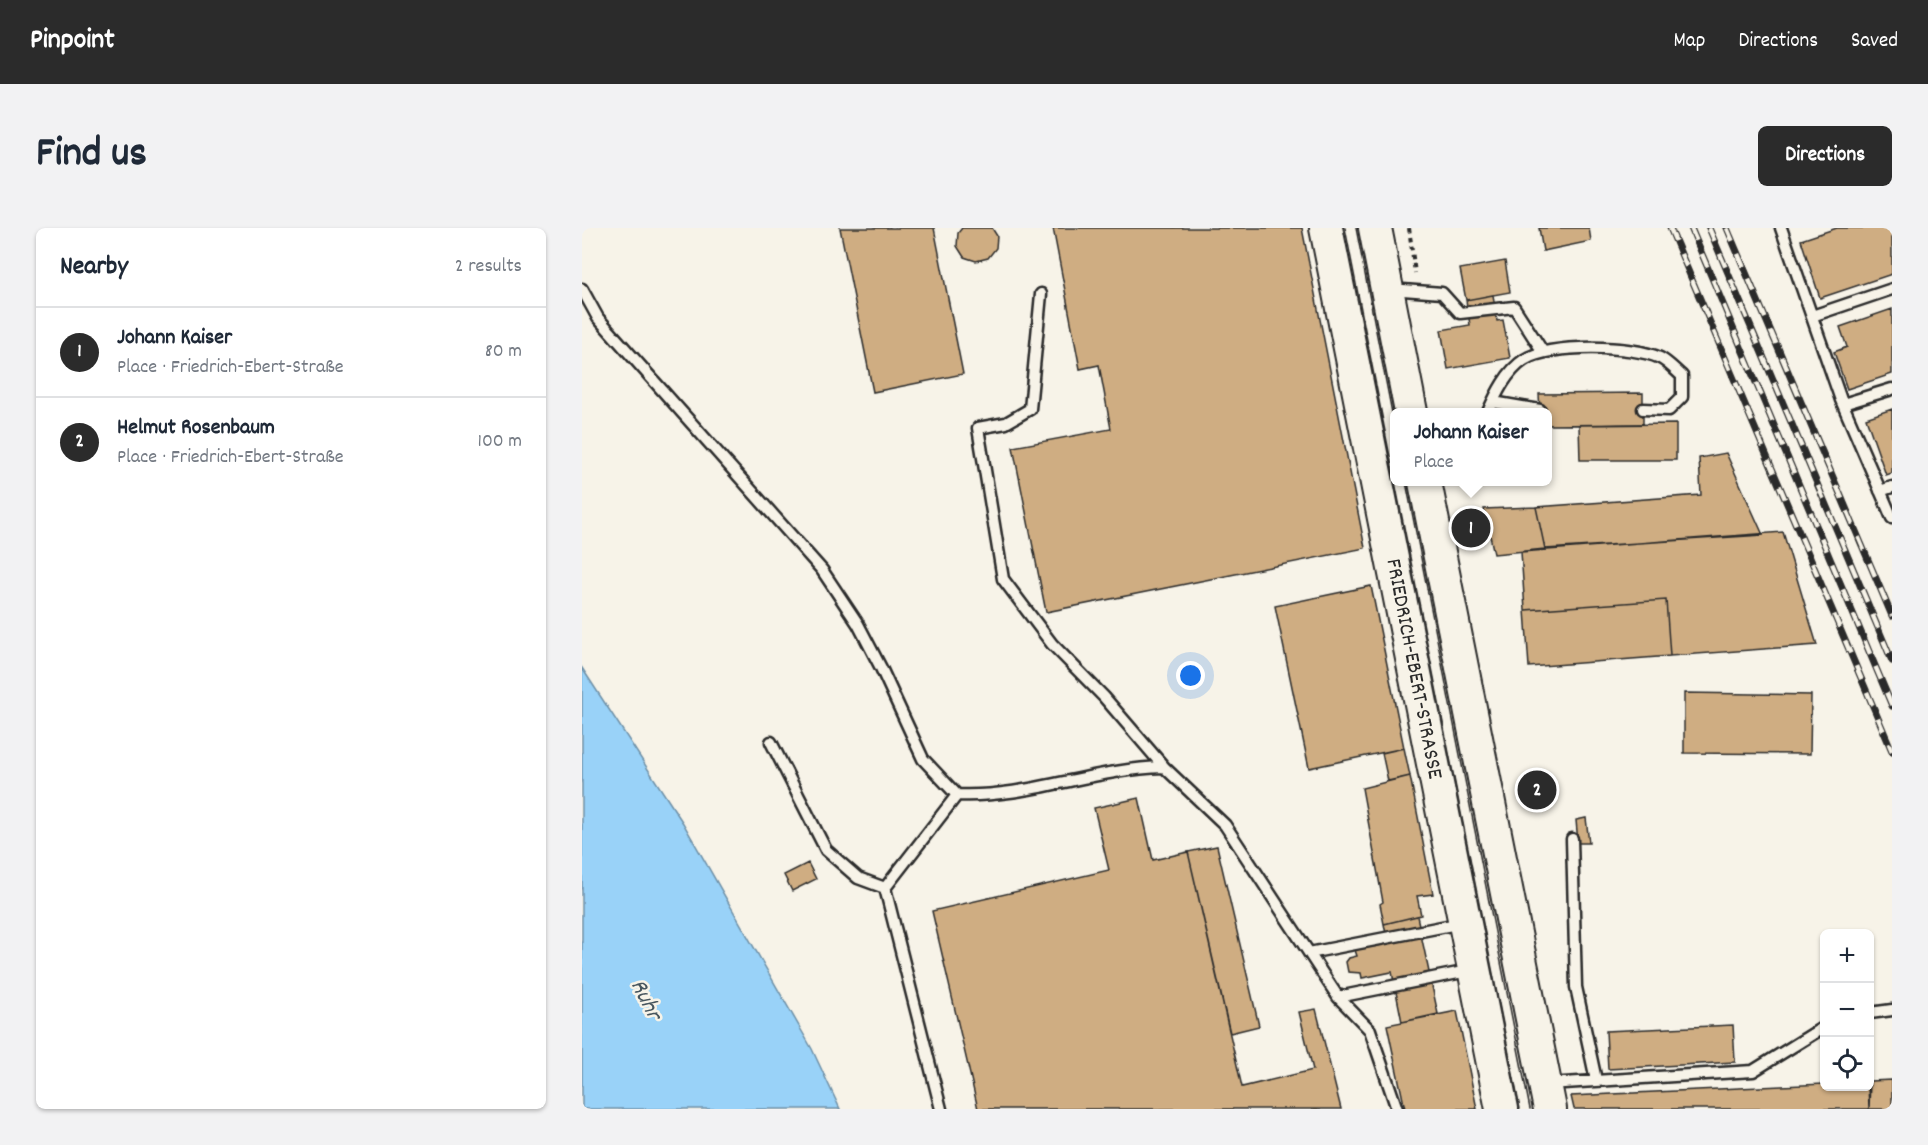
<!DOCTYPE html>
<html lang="en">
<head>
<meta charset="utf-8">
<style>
  body { margin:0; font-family:Dekko,sans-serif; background:#f2f2f3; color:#1f2937 }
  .controls { position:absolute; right:18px; bottom:18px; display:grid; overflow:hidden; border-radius:9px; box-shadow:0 2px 4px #0004 }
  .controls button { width:54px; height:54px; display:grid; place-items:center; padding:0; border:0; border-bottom:2px solid #e0e1e3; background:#fff; color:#1f2937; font:30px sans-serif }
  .you { position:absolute; left:609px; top:448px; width:21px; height:21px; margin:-15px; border:4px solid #fff; border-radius:50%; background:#1a73e8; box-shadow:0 0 0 9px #1a73e833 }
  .badge { display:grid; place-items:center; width:39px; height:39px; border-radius:50%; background:#2b2b2b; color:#fff; font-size:20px; font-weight:700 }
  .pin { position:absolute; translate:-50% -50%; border:3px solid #fff; box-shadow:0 2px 6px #0006 }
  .popup { position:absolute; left:808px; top:180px; width:162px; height:78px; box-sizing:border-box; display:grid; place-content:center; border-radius:9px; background:#fff; filter:drop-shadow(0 2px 4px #0005); font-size:20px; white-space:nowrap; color:#747a83 }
  .popup b { font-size:22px; color:#1f2937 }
  .popup::after { content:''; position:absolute; left:50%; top:100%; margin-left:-12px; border:12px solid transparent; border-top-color:#fff }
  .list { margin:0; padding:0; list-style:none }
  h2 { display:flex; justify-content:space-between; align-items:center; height:78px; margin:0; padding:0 24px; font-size:26px }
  h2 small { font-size:20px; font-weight:400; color:#747a83 }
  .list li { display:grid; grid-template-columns:39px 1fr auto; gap:18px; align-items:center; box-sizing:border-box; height:90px; padding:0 24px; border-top:2px solid #e0e1e3 }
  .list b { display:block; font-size:22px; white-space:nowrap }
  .list p { margin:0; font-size:20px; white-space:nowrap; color:#747a83 }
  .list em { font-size:20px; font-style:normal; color:#747a83 }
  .icon { flex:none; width:33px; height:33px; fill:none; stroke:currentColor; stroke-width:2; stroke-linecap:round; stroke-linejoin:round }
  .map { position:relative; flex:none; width:1310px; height:881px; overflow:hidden; border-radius:9px }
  header { display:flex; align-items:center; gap:36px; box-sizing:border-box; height:84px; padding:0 30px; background:#2b2b2b; color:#fff }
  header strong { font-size:28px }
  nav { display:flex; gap:33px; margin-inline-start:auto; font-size:21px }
  .intro { display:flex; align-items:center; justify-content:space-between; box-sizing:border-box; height:144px; padding:0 36px }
  h1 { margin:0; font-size:42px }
  .button { padding:15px 27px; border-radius:9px; background:#2b2b2b; color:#fff; font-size:21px; font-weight:700 }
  main { display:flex; gap:36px; padding:0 36px }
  aside { flex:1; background:#fff; border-radius:9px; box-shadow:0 2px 4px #0004 }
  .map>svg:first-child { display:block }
  .water { fill:#99d2f8; stroke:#6d8fa6; stroke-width:1.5 }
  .building { fill:#cfad82; stroke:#2b2b2b; stroke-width:1.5 }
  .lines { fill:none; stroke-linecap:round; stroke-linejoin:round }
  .lane-casing { stroke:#2b2b2b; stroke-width:15 }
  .primary-casing { stroke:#2b2b2b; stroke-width:36 }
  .path { stroke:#2b2b2b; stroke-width:4; stroke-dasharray:4.5 4.5; stroke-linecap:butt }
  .lane { stroke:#f7f3e8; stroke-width:10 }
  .primary { stroke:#f7f3e8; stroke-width:32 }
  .tram { stroke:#2b2b2b; stroke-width:1.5 }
  .rail-casing { stroke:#2b2b2b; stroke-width:7 }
  .rail { stroke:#f7f3e8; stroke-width:4.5; stroke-dasharray:14; stroke-linecap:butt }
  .labels { text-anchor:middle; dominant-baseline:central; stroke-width:5; stroke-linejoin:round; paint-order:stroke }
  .street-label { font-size:22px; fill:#2b2b2b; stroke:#f7f3e8 }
  .water-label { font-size:24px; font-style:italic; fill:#46555e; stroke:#f7f3e8 }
</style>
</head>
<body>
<header>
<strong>Pinpoint</strong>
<nav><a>Map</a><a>Directions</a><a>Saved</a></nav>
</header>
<div class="intro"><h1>Find us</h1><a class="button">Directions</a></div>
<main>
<aside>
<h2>Nearby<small>2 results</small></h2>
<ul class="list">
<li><span class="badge">1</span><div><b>Johann Kaiser</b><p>Place · Friedrich-Ebert-Straße</p></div><em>80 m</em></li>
<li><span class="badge">2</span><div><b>Helmut Rosenbaum</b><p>Place · Friedrich-Ebert-Straße</p></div><em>100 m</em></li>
</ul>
</aside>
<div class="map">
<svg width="1310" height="881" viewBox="0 0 1310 881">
  <rect width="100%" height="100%" fill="#f7f3e8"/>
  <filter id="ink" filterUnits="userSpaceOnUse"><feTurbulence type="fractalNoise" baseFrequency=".0167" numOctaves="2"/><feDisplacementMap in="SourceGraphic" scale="12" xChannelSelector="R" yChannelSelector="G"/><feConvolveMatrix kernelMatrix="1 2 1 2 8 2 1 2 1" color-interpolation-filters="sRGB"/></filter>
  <g filter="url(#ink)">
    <path class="water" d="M0,440L101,595L230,821L258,881H0Z"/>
    <path class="building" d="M258,0H352L381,146L291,164Z
      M380,0H410L415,8L414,20L406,30L394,33L382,29L375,18L376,5Z
      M471,0H720L783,320L464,384L431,219L529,201L517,137L498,141Z
      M957,0H1007L1009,13L961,23Z
      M1255,0H1310V46L1238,70L1219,12Z
      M923,33L928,64L884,72L878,41Z
      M911,67L915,93L921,92L928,130L866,141L859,102L888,97L884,72Z
      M1310,81V146L1265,161L1252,124L1265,119L1258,99Z
      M1061,165V196L966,197V184H958L957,166Z
      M1310,181V245L1304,247L1284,190Z
      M1094,196V232H998L997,197Z
      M1144,225L1181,307L963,321L954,279L1119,267L1117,230Z
      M954,279L963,321L912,326L902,281Z
      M1201,304L1235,417L1088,428L1084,372L943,382L939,324Z
      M789,358L822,520L727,540L693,378Z
      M1084,372L1088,428L947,439L943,382Z
      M1102,465L1229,467L1228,526L1102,525Z
      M822,520L828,548L806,553L800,525Z
      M828,548L851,666L835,668L839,687L802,696L798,676L801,674L780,560Z
      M557,570L571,632L606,624L660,859L731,842L717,784L734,781L759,881H396L350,683L527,642L512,580Z
      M1004,590L1007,615H996L994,592Z
      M635,618L677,798L648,805L606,624Z
      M226,635L234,651L210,663L202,647Z
      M835,688L856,786L820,794L810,744L780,750L779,745L766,744L764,734L767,730L775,728L773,722L806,716L802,696Z
      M875,783L895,881H823L805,797Z
      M1151,797L1153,834L1026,841L1024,803Z
      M1310,852V881H1287L1288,853Z
      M1242,856V858H1286L1287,881H992L989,868Z"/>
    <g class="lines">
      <g class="lane-casing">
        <path id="lane" d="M1199,0L1259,172L1310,290
          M0,61L16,90L240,342L276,396L299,440L341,531L375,567C446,570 511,541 582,539L643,597L756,769L788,802L815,881
          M808,61L860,65L878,85L932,79L961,124
          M459,66L448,181L424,195L396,200L421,351L470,416L522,469L582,539
          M1230,88L1310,61
          M911,174L958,182
          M1261,176L1310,161
          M906,184C914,166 925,143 942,132C969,115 1051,117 1078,130C1086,134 1093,142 1100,148V169L1087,182L1061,181
          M1298,263L1310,259
          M189,514L244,622L276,650L303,660
          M990,611L994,759L1014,852
          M727,725L880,695
          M756,769L891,742
          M1288,785L1310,782
          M966,856L1171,843L1242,799
          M359,881L303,660L375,567"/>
      </g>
      <g class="primary-casing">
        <path id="primary" d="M744,0L920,881
          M793,0L829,184
          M843,254L968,881"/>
      </g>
      <path class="path" d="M827,0L833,45"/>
      <use href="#lane" class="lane"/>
      <use href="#primary" class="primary"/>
      <path class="tram" d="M763,0L812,249
        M774,0L812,195
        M813,254L938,881
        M824,254L948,881"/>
      <g class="rail-casing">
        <path id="rail" d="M1088,0L1310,523
          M1109,0L1310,478
          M1127,0L1310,433
          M1145,0L1310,388"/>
      </g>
      <use href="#rail" class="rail"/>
    </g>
  </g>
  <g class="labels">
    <g class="street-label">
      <text transform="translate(831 441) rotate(79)">FRIEDRICH-EBERT-STRASSE</text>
    </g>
    <g class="water-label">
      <text transform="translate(63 772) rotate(63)">Ruhr</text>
    </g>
  </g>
</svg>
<div class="controls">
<button>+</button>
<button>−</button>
<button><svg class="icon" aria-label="locate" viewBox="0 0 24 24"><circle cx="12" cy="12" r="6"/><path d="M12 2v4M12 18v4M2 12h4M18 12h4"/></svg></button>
</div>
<div class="you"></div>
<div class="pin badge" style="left:889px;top:300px">1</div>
<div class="popup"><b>Johann Kaiser</b>Place</div>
<div class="pin badge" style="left:955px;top:562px">2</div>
</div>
</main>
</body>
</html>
